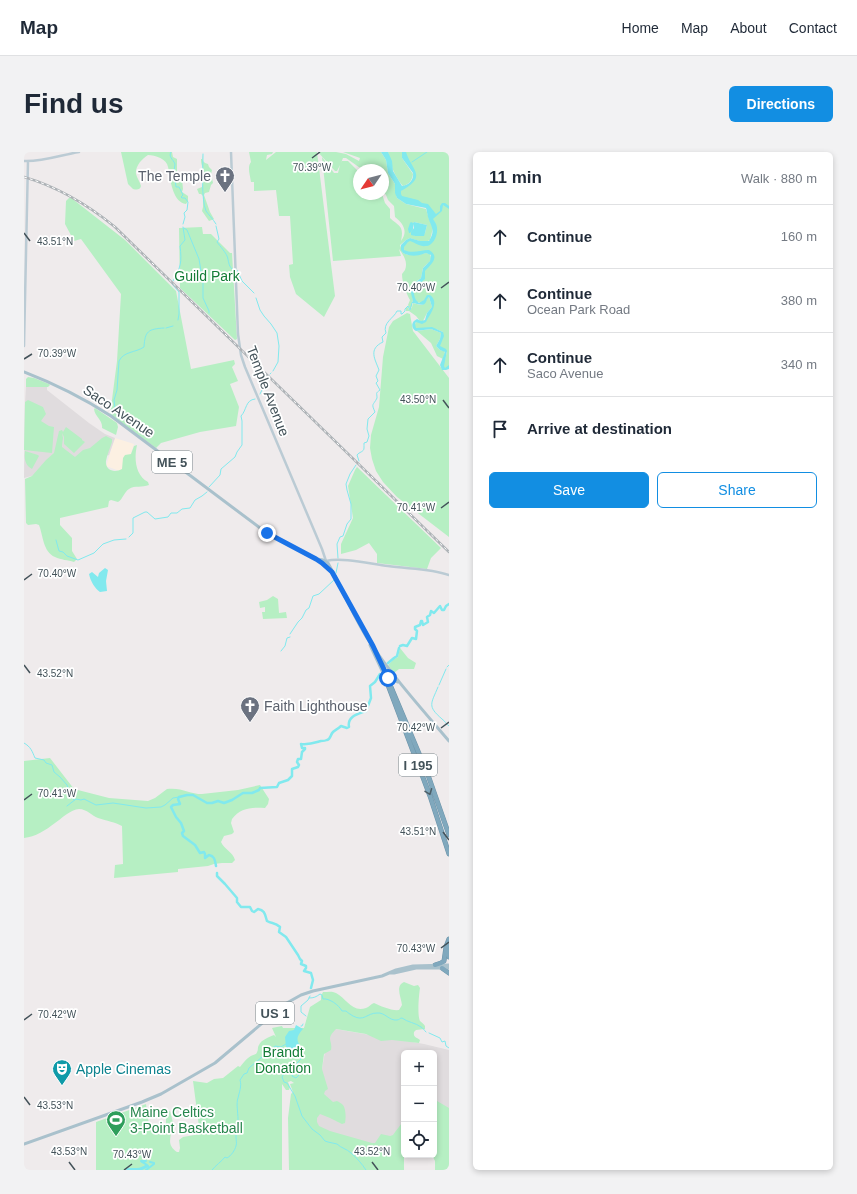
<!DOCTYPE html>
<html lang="en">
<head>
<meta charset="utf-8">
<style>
  body { margin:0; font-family:Helvetica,sans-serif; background:#f2f2f3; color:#1f2937 }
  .controls { position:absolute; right:12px; bottom:12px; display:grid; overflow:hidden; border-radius:6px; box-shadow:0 2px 6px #0003 }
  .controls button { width:36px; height:36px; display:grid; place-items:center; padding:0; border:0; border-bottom:1px solid #e0e1e3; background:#fff; color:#1f2937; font:20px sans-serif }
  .compass { position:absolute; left:329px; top:12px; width:36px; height:36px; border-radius:50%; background:#fff; box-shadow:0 2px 6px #0003; rotate:235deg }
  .stop { position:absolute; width:12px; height:12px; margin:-9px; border:3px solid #1a73e8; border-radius:50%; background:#fff }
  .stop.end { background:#1a73e8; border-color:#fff; box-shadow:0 1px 4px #0008 }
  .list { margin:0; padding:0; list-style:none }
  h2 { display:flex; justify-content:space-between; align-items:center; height:52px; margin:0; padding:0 16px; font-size:17px }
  h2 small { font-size:13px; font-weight:400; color:#747a83 }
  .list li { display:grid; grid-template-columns:26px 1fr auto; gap:12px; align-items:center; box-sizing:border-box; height:64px; padding:0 16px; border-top:1px solid #e0e1e3 }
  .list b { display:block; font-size:15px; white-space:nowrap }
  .list p { margin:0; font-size:13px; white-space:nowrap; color:#747a83 }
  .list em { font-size:13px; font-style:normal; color:#747a83 }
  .actions { display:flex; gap:8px; padding:12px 16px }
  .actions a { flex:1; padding:9px 0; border:1px solid #128ee2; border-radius:6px; text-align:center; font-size:14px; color:#128ee2 }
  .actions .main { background:#128ee2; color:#fff }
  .icon { flex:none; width:22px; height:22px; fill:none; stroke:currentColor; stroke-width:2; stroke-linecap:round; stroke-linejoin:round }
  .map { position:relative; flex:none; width:425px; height:1018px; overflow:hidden; border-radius:6px }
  header { display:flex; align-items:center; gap:24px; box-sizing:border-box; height:56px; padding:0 20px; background:#fff; border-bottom:1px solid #e0e1e3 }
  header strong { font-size:19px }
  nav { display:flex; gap:22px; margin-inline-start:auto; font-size:14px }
  .intro { display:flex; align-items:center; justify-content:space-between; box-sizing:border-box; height:96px; padding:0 24px }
  h1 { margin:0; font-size:28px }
  .button { padding:10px 18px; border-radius:6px; background:#128ee2; color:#fff; font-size:14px; font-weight:700 }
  main { display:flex; gap:24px; padding:0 24px }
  aside { flex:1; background:#fff; border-radius:6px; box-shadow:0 2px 6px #0003 }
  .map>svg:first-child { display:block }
  .commercial { fill:#fcf0e2 }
  .education { fill:#e0dcde }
  .green { fill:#b6efc3; fill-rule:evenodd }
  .water { fill:#81e9ee }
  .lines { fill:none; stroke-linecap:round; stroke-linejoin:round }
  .stream { stroke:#81e9ee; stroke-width:1 }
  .canal { stroke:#81e9ee; stroke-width:2 }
  .river { stroke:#81e9ee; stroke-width:2.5 }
  .highway-casing { stroke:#6c93a9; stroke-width:5 }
  .secondary { stroke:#bbcbd4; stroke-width:2.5 }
  .primary { stroke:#a9c1cc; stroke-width:3 }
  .highway { stroke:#80a8bd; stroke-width:4 }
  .rail-casing { stroke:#adb2b6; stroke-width:2.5 }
  .rail { stroke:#fff; stroke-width:1; stroke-dasharray:3; stroke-linecap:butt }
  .oneway { stroke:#4c5f68 }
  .route { stroke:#1a73e8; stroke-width:5 }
  .ticks { fill:none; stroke:#435259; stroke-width:1.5 }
  .labels { text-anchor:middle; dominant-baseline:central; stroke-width:3.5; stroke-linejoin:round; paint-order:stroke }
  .shield { fill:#fff; stroke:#7b868b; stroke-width:1 }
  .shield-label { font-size:13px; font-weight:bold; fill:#435259 }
  .worship-label { font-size:14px; fill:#5b616d; stroke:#fff; text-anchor:end }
  .park-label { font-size:14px; fill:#137c36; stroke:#fff }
  .street-label { font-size:14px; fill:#435259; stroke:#fff }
  .culture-label { font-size:14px; fill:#0d838f; stroke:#fff; text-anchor:start }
  .leisure-label { font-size:14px; fill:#27864d; stroke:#fff; text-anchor:start }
  .ticks-label { font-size:10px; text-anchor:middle; fill:#435259; stroke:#fff; stroke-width:3.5; stroke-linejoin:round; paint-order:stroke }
</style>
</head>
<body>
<header>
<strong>Map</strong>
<nav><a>Home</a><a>Map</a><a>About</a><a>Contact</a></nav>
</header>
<div class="intro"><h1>Find us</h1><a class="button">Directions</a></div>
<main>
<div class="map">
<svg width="425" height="1018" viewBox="0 0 425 1018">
  <rect width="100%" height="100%" fill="#efebec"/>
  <path class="commercial" d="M91,286L110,292L101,321L82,314Z"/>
  <path class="education" d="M2,234L23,235V238L65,271L81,282L91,286L85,303L0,326L1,251Z
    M305,876L400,892L425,898V965L410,972V901H380V987L350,1001L288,975Z"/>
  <path class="green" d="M97,0H148L149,5L153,7V24L155,25H157L158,27L159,37L158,40L164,44V49L162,52C150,50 148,34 145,24C145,21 145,18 144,15C143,7 131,3 124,3C118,7 111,14 112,22C113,26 116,30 117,34C116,38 113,38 109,37L104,32Z
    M225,0H249L248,2L243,3L242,8L252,0H293L311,144L300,165L272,142L266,125L265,113L269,112L266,64H255L252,38L230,39V30H227C226,23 223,15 227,10Z
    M294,0H312L322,2L335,9L336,6L319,0H315H357L362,8L364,21L371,32V38L373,46L382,52L402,57L405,67L409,76L406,88C399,92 393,88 386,86L382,88L376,93L379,101L384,103H393L402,101L406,102C409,111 403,110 399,116C398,119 398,123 397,126L390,131L387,136L389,149L388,150V154L386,157L384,153L386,148C382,141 378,130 378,122L381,118C384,110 380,104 375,97L377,104L309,109L298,5L310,21H314L316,13L313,19H311ZM319,6H322L339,18H359V39L362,43L364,48L370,54L371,65C380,72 384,80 377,89C380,74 376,75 366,66V57L361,51L358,42H335V20L324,9H318L317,11ZM390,70L403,73L401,81L399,84H390L388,73Z
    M364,0H378V6L389,22C388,29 385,32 379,34C370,24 367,13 364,0Z
    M380,0H425V215L421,217L419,214L423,200L415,194L419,180L412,177H394L391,176V172L393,169L401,170L409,152L405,144L397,151L393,150L389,143V135L397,130L400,119L408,110L407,100L397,101L381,100L379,95L385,88L404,93L412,80L405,55L378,46L375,40L385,33L391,23Z
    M178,2L179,9L181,11L184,12L185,15L188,18L187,22L189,31L187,33L185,40L181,41L180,43L186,60L190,67L185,69L178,59L179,55V44L177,42H175L173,37L178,35C179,30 181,23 179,17C178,13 177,12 177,7H178Z
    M46,45L101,88L152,139L167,217L210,208L211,212L208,215L214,229L206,232L215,255L212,274L176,280L137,291L132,296L86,263L93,209L97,142L57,87L50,89L41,72L42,49Z
    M178,75L179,82H187L206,101H208L213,187L211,188L156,136L155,76Z
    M405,145L408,155L403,161L399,169H396L392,164L385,159H382V156L384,155L385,158H386L388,155L389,151C397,153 399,156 403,146Z
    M383,161L386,162L389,179L425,226V385L373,345L359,330L352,319L348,307L346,296L347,283L355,255L359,205L365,175L369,169Z
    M407,177L417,181L416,187L412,194L416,198L420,199L421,201L419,207L413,204L407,191L393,179Z
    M4,225L10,226L25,232L26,233L24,235H2V227Z
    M4,248L19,255L22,262L17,269L25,274L30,275L28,301L0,298L1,250Z
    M71,256L93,271L94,275L92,283L78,276C79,268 71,265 70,257Z
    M42,275L58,287V288L61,290L50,301L40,292V285L38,281L39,286L38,293V295L51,305L59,298L66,296L78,286L82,284L88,287V290C86,296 83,303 82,309C81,319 91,321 98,317L99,306L101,303L107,302L110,294L113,293C110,306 111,323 124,330L125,333C118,336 111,333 105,337C100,340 99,347 94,350L87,348L85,349L84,355L36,366V373L48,386V399L53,407L50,410C44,408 37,408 31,405C19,400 19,383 15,373L12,372L4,373L2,371L1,327L8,324L22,308L30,301L35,279L38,278L39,280Z
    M1,299L14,303L15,304L8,317C1,313 0,307 1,299Z
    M333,315L417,396L407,406L403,417L353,411V402L345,391L332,398L317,402V392L329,366L324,334L331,318Z
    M249,444L254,447L255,461L262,460L263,466L239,467L238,460H241V455L236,456L235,450L243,448Z
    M376,496L384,506L392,511L390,517H375L370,521L364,513L370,507L374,505Z
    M26,606L50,637L85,646L124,649L131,646L143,637C157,635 166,642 178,642L214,638L236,633L245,647L244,652L241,656C228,655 216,656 208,667L207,671L210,680L208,682L200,684L197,690C200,697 209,700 211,708L208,711H198L190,712L184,714L154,717V720L90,726L91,713L99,712L98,674C91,670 83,669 74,666C68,664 63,657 55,657C47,657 37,667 31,671C22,678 11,685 0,686V609Z
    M380,830L390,834L394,833L396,836C395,842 393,863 396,869C398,871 400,872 401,874V877L392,878L390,880C389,886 393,885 396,888L395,891L368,888L357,889L342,882L312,877C301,888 309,888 307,898L300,902L298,917L304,937L301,939L300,942L309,950L313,949C315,950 317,951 319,953C322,957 322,966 321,971L318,972L306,966L296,962L293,966V970L295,974L306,979L348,991H351L357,982L366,984L369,983C373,977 377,973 380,967V1003H383L380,1005V1018H265L264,966L267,942L269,940L266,932L270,931L267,929L264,930L266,935L265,938H262L258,932V1018H72V970L122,952L125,973L142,979V961L146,959C147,964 149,968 149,973C148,983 141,992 153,1000H155L156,996L155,988L159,985L176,982L169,929L183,931L190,927L199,926L214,914L216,915C221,909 224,904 232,902C235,898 233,896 235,893C237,888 245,885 250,883L252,885L248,876L258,874L259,876H280L286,855L297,848V844L299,840C304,840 308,839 312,841C322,846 328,861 342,856C345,855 347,852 350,851C356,854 368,859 375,858L378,853C377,845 371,834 380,830Z
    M413,949L425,956V1018H411V1009L408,1003H410V952Z"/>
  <path class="water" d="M357,0H364L368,9L369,19L378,34C385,33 390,28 389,21L378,6V0H382C388,19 404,24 377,39V42L378,44L394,48L398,51L404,52L412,62L416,59V54L418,51H421L425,54V57L419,53L418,59L409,67C411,70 413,73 413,76C414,83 409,94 402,94C396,95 392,91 386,89L384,90L380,95V98C389,102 396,98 405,98C417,105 406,113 401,119V127C395,133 388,132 390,142C391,147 392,148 395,151L400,148L403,143H406C416,150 406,162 402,170L398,172L392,170L391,172L392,176L408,175L419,180L420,184L416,194L422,197L423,199L420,214L421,216L425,213V217L422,218H418L416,213L421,200L416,198L412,194L416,187L417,181L407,177L392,179C388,177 387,172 390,169L393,167L397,169L401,168L403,161L408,155L405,145L403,147C401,157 394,151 388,151V150L389,149C385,134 386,135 397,126L399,116L406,109L407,103L402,101C394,104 387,105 379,101L377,98V93L382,88L386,86L396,89H405C412,78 407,75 404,65C403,61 403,59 402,56L382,52L373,46L371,41V32L364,21L362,8Z
    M387,70L389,71L390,70L403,73L401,81L400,84H391L387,83V80L390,76L389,72V77L386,81H385L384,77L386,71Z
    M81,416L84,418L82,429L83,439L76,440C71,437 66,428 65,422L68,420L74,425L75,421Z
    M272,873L279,877C269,888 275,890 279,900L278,903C276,900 274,895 270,896L269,899L267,901L262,895L261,885L265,879L270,878Z"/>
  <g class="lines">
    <path class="stream" d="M147,0C144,5 149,7 151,12L150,19L152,35H155L159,43L157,45L158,46H161L164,50L163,58L160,61L161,65L159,72
      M179,2C179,17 177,47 182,59C184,62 189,67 192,72
      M388,10L403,0
      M192,74L195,87L193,90C196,94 202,101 203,104C205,109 204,113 208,117L210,118
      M160,76L163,78L175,107L179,131V146L185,159V161
      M213,118L218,129L230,141
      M149,129C157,115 158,110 156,94L161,88L159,75
      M148,132L155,140V162L154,168
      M232,146L236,158L240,164L247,172L253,181L255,194L254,210L249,219
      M142,176L149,174
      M246,222L247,221
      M236,242L240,234L239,227L243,225
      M91,256L90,248L93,238L95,209C100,199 111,201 120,195C121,179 124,177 140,176
      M335,309L333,303C335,300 340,300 340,296C340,294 340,293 340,291L343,290L345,284L343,277L344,267L351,260C347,251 349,254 353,246C353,240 351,242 356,238L352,231L354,229L352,224L355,218C351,207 344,197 359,190L358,185L362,181C358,171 370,166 373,159H377V162H378L381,159V157L384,154L386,158L388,151
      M185,335L196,323L197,317L211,305L213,300L218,293V269L217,264C223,258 221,248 231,247
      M105,385L109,381V366L121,360H123L131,367L144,365L147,361H153L158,357L166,356L171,348L178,344L183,340
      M32,388L35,399L39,400L43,404L54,408L70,401L79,392L90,388L102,387
      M314,406L313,392L316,385L319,384L323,372L327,367V352L323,338L322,332L326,322L332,313
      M312,421L314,411
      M266,482L274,470L278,466L282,458L285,456L289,444L295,442L310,428
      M257,499L261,494L263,486L266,485
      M423,515L425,513
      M415,533L422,517
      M414,535C407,552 403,554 418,567C421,569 422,572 425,574
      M0,591C7,595 8,599 11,606L20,608L22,611L28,613L30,620L36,625L43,633L47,644L50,648
      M43,654L52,647L57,648L60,647L72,653L89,651L122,656L137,655L141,653L149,646L155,645
      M285,846C290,846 292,845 296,842L298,843L299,847C305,846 315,853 318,859H322C324,861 326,862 329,864C340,870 343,861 353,861C361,860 365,869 373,868C375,868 376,866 378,866C383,870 392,871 397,875C399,876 400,878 402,880
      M282,864L277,860V854L284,848L286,844
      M277,874H278L279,872
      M405,881L416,886L418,890L421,889L422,894L425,896
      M278,900L274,903L277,907L273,911L275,915V923L272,926L268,924L269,920L267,919L261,920L258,925L260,930L263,931L271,944L278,964L288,977L296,983L301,989L304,990L313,992C317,996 323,997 327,1001C333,1006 338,1012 342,1018
      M188,1018C192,1013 197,1010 201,1005L203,1006C207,1004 211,998 212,994C213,991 212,988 212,985C211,979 215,974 214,967C214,961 212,951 214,946C215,941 218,934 216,928L220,922L223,921L225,916L251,894L257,895L262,892"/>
    <path class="canal" d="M103,1018L104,1017C112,1017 117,1018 123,1013L118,1010L117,1009H122H118L124,1014L116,1018
      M122,1018L130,1012V1011L126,1010"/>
    <path class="river" d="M376,494L379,493L383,494L388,486L392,487L393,479L391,477V475L396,473L397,469H398L399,473L404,470L403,465L406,463L407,459L410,461L416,454L418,458H420L422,454L425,452
      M364,511L370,506L373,504L375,496
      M192,714C191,709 191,704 185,703L181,706V702L180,700L176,701L171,693L159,684L158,681L160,679L157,671L152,665L147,655L149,653L156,652L154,647L155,645L163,643H169L183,651H188L194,649L200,651L208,648L219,641H228L235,638L236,636L253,635L255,631L264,628L268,624V617L274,615L275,613L273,610L274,607H277L278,600L281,597V596H278L277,592C285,593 290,591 297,589C299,589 301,589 303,588C307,587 306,583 309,580C311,578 314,577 317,574L323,576L325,575C323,564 334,562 342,559L347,546L346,534L351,530L356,522
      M193,721V724L201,732L213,746V750L217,755H226L228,759L230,760L234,757C241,758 241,763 243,769C248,772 251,770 256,775L255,780L262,785L274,803L276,807L278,809L277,812L282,814V816L280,819L287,821L289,828L287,836"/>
    <g class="highway-casing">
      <path id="highway" d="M361,525L406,644L425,702
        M367,535L404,623L425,683
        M425,794L424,801L425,805
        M411,813L417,811L420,809L422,795L425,787
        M418,816L425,821"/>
    </g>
    <path class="secondary" d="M207,0L214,182L217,203L221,215L298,397L302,409C318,405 347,412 364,414C383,417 406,416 425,423
      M0,9C18,10 37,3 55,0
      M0,194L4,9"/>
    <path class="primary" d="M0,220C31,232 59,246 87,264L240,379L295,409L308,420
      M293,407L299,408L304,411C318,436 329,464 345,489C369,525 397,556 425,589
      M346,493L361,525L374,530
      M354,504L364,526
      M367,821H370L392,816H425
      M0,992L118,950L137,942L191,911L261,852L277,843L289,839L358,824L372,818L389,814L425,813"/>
    <use href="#highway" class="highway"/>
    <g class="rail-casing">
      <path id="rail" d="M0,25C34,35 64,53 91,75L425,400"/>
    </g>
    <use href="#rail" class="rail"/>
  </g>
  <defs><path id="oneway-chevron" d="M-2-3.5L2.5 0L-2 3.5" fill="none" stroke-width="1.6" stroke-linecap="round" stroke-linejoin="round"/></defs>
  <use class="oneway" href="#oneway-chevron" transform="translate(405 640) rotate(69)"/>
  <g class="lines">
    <path class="route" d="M243,381L292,407L298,411L308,420L349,494L364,526"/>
  </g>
  <path class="ticks" d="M288,6L296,0M0,81L6,89M417,136L425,130M0,207L8,202M419,248L425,256M417,356L425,350M0,428L8,422M0,513L6,521M417,576L425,570M0,648L8,642M419,680L425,688M417,796L425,790M0,868L8,862M0,945L6,953M45,1010L51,1018M348,1010L354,1018M100,1018L108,1012"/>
  <defs>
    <g id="church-pin" transform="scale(1)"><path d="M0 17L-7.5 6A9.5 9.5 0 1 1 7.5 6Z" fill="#6b7280" stroke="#fff"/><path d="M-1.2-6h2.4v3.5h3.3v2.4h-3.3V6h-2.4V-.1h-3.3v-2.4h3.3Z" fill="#fff"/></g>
    <g id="theatre-pin" transform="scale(1)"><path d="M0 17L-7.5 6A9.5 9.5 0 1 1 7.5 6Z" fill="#0f9aa8" stroke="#fff"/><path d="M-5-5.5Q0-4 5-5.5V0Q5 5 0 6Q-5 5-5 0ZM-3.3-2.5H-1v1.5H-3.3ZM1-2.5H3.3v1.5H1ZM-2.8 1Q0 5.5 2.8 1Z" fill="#fff"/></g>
    <g id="stadium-pin" transform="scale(1)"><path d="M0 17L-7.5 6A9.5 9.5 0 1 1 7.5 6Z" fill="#2e9e5b" stroke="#fff"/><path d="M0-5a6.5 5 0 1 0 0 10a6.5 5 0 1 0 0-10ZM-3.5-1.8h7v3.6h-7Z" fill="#fff"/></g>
  </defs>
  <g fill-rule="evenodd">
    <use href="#church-pin" x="201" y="24"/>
    <use href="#church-pin" x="226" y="554"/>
    <use href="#theatre-pin" x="38" y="917"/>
    <use href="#stadium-pin" x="92" y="968"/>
  </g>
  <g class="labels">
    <g class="shield">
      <rect x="128" y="299" width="40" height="22" rx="3"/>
      <rect x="375" y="602" width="38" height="22" rx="3"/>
      <rect x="232" y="850" width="38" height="22" rx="3"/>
    </g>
    <g class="shield-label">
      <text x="148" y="310">ME 5</text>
      <text x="394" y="613">I 195</text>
      <text x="251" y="861">US 1</text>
    </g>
    <g class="worship-label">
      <text x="187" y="24">The Temple</text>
      <text x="240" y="554" text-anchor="start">Faith Lighthouse</text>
    </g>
    <g class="park-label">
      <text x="183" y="124">Guild Park</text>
      <text x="259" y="900">Brandt<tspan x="259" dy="16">Donation</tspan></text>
    </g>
    <g class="street-label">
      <text transform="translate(244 239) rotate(69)">Temple Avenue</text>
      <text transform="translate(95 259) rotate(34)">Saco Avenue</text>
    </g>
    <g class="culture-label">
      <text x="52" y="917">Apple Cinemas</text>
    </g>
    <g class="leisure-label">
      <text x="106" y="960">Maine Celtics<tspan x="106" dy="16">3-Point Basketball</tspan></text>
    </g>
  </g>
  <g class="ticks-label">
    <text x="288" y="19">70.39°W</text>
    <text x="31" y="93">43.51°N</text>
    <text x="392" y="139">70.40°W</text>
    <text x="33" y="205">70.39°W</text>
    <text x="394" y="251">43.50°N</text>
    <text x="392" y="359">70.41°W</text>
    <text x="33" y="425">70.40°W</text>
    <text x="31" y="525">43.52°N</text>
    <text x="392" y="579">70.42°W</text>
    <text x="33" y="645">70.41°W</text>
    <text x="394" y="683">43.51°N</text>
    <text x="392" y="800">70.43°W</text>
    <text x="33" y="866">70.42°W</text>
    <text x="31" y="957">43.53°N</text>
    <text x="45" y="1003">43.53°N</text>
    <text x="348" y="1003">43.52°N</text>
    <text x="108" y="1006">70.43°W</text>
  </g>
</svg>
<div class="controls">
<button>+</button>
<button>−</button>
<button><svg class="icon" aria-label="locate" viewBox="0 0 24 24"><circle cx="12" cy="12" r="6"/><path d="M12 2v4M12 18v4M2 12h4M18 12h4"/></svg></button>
</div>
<svg class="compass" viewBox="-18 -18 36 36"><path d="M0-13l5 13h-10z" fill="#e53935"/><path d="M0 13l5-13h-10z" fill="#747a83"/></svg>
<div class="stop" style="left:364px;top:526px"></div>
<div class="stop end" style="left:243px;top:381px"></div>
</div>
<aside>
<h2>11 min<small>Walk · 880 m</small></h2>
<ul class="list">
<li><svg class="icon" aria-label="ahead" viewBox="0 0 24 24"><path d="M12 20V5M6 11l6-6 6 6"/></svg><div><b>Continue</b></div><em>160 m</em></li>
<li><svg class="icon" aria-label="ahead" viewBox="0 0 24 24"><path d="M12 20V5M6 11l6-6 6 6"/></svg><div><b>Continue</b><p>Ocean Park Road</p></div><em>380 m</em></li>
<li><svg class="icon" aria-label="ahead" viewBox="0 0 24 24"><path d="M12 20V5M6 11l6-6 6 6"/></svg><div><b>Continue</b><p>Saco Avenue</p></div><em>340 m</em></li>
<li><svg class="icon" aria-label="arrive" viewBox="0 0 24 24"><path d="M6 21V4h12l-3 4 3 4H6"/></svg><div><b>Arrive at destination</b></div></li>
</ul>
<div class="actions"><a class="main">Save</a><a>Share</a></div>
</aside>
</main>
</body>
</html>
